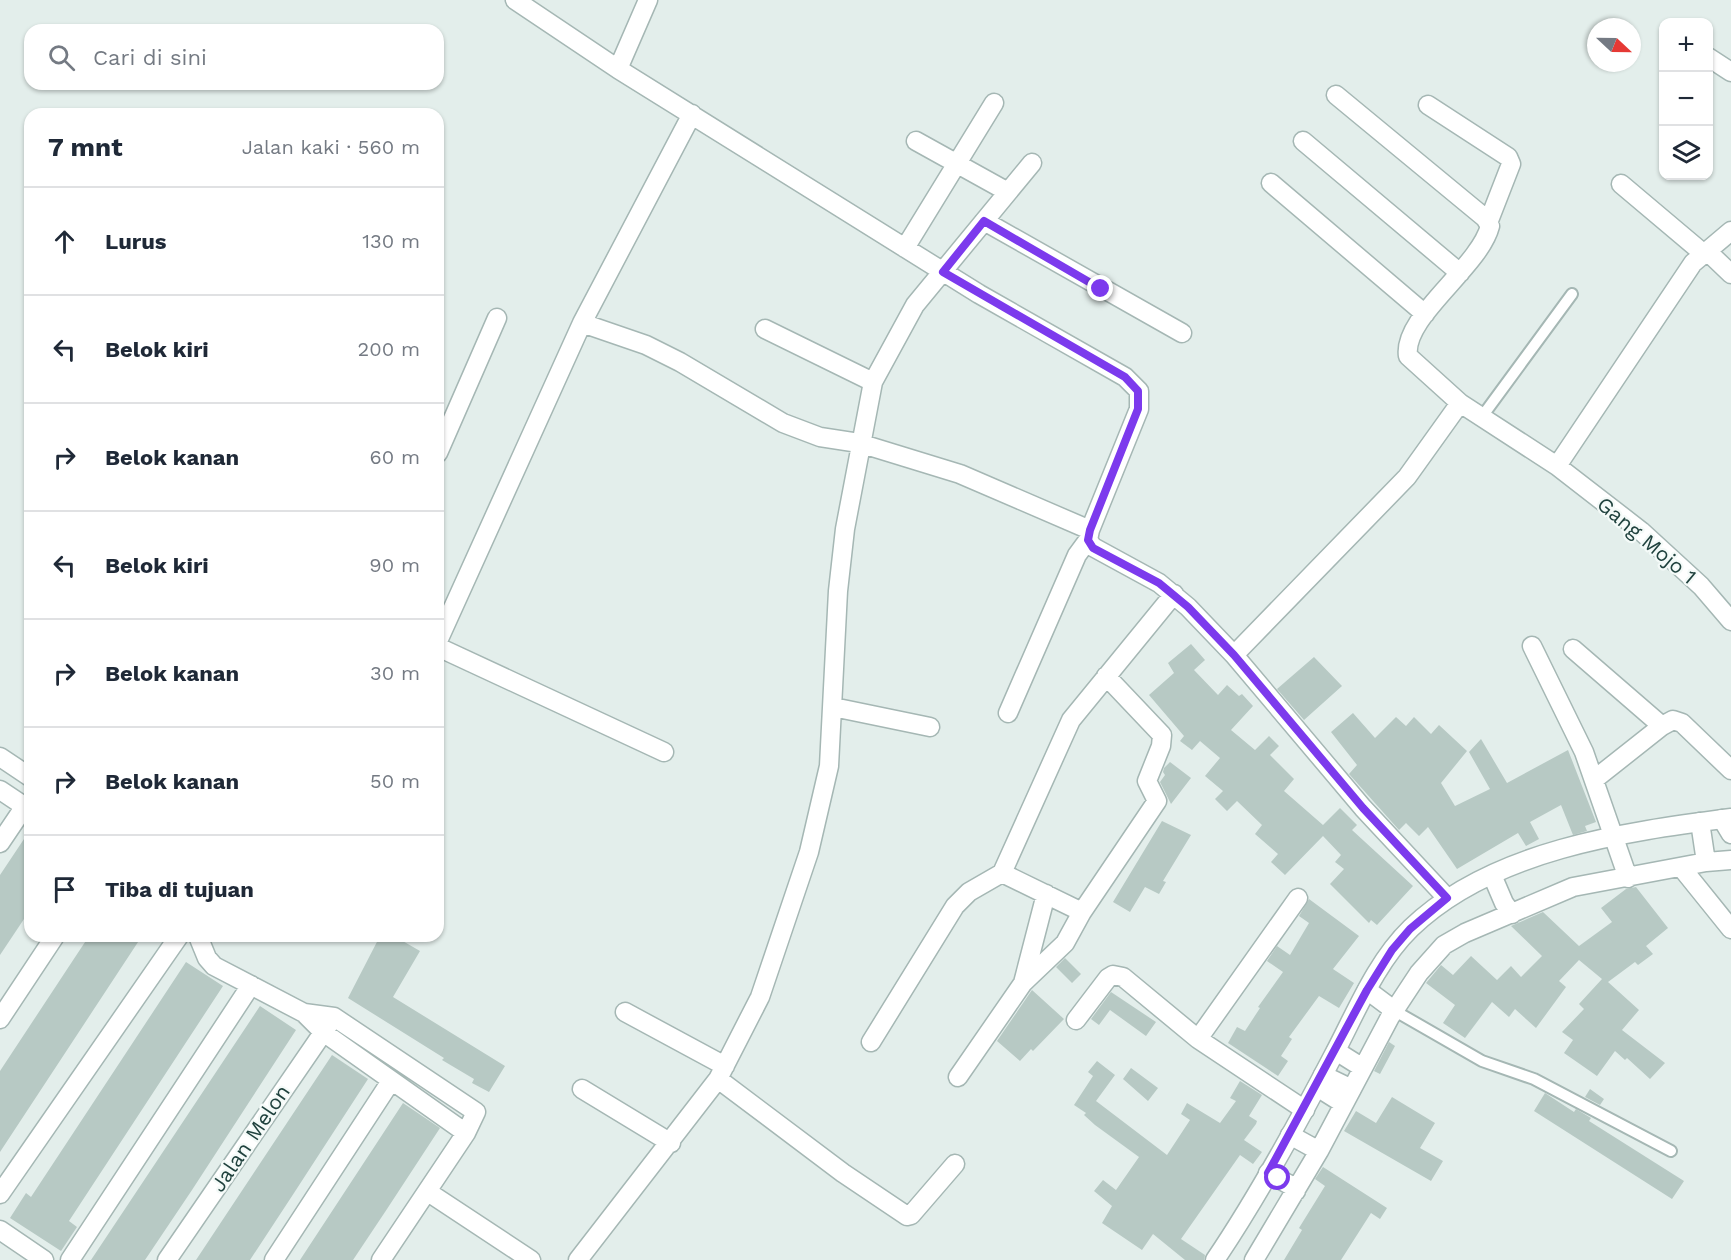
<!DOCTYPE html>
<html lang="id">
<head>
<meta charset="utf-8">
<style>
  body { margin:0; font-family:"Work Sans",sans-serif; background:#f6f6f7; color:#1f2937 }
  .controls { position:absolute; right:18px; top:18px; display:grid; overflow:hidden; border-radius:12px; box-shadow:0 2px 4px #0004 }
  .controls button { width:54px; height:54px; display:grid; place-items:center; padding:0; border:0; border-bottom:2px solid #e0e1e3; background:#fff; color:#1f2937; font:30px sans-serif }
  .compass { position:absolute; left:1587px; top:18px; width:54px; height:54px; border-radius:50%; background:#fff; box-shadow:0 2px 4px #0004; rotate:112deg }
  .stop { position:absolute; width:18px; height:18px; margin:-14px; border:4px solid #7c3aed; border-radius:50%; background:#fff }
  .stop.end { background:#7c3aed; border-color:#fff; box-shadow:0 2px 6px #0008 }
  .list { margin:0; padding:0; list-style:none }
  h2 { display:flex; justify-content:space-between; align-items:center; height:78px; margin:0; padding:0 24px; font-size:26px }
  h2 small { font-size:20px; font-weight:400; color:#747a83 }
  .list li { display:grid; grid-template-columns:39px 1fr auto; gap:18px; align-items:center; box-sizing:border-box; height:108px; padding:0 24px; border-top:2px solid #e0e1e3 }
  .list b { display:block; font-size:22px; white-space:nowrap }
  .list em { font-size:20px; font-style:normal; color:#747a83 }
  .icon { flex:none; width:33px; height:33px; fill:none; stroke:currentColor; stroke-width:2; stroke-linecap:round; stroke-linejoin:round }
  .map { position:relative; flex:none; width:1731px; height:1260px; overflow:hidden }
  .search { position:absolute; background:#fff; box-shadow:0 2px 4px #0004; left:24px; top:24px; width:420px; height:66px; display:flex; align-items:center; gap:15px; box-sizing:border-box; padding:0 21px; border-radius:18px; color:#747a83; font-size:22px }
  .panel { position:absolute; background:#fff; box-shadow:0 2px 4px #0004; left:24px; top:108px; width:420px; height:834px; border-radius:18px }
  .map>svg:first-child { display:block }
  .building { fill:#b7c9c4 }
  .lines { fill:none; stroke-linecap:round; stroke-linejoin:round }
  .service-casing { stroke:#a5b7b4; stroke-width:14 }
  .minor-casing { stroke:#a5b7b4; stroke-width:21 }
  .tertiary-casing { stroke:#a5b7b4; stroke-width:21 }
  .service { stroke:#fff; stroke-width:10 }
  .minor { stroke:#fff; stroke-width:18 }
  .tertiary { stroke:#fff; stroke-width:18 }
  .route { stroke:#7c3aed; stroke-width:8 }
  .labels { text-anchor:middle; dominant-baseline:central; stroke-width:4.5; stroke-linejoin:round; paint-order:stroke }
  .street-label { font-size:21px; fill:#20423e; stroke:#f4faf8 }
</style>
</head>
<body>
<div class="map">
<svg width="1731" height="1260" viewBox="0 0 1731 1260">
  <rect width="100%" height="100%" fill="#e3eeeb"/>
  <path class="building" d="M1191,644L1205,660L1194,670L1218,695L1227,685L1239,696L1242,694L1253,706L1231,730L1255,750L1269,736L1279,746L1270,755L1294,779L1284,791L1323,825L1340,808L1357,825L1352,830L1413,886L1377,925L1371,920L1369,923L1330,884L1344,869L1335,862L1341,855L1323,836L1285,875L1271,862L1278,854L1255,834L1262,825L1237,801L1227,811L1215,799L1223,791L1205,776L1220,758L1200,741L1192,750L1180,741L1184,736L1149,695L1174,673L1168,663Z
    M1314,657L1342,686L1304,720L1277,689Z
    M1353,713L1375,738L1396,717L1406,726L1414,717L1431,734L1439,725L1467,751L1441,783L1455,806L1490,789L1469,752L1481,739L1507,783L1568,750L1596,822L1585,826L1587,831L1573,835L1561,805L1530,822L1539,839L1526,846L1518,833L1457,869L1428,827L1419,836L1406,823L1399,830L1349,774L1357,765L1331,732Z
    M1170,762L1191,778L1171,804L1160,782L1165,775L1163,772L1164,768Z
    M1162,821L1191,835L1163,881L1166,882L1159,894L1145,887L1130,912L1113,902Z
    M30,830V910L0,955V875Z
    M1636,887L1668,928L1646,946L1653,954L1638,965L1635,962L1608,982L1639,1010L1622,1030L1665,1063L1650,1079L1627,1058L1625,1060L1615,1051L1597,1076L1564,1053L1573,1040L1562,1032L1584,1009L1579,1004L1602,979L1579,960L1559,981L1566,987L1536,1028L1515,1009L1509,1017L1492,1002L1465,1038L1443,1023L1455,1005L1426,983L1441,965L1453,975L1471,956L1497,980L1511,966L1521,977L1542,956L1511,926L1543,912L1579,946L1612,922L1601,908L1626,889Z
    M1309,899L1359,936L1333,969L1354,983L1339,1008L1319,996L1289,1037L1292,1039L1281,1056L1288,1061L1278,1076L1228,1043L1237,1027L1245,1031L1260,1008L1258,1007L1283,972L1267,961L1277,946L1290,955L1309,923L1299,916Z
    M89,936H142L0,1152V1071Z
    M380,936H394L420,951L393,997L505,1066L489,1092L472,1083L474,1079L442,1060L444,1058L348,998Z
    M1065,958L1081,974L1072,983L1056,967Z
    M186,962L223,986L69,1221L77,1227L61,1251L10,1218L26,1193L31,1197Z
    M1032,990L1064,1019L1033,1051L1031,1049L1020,1061L997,1041Z
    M1111,992L1156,1022L1146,1036L1110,1010L1099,1025L1091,1019Z
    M260,1006L296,1030L192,1190L145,1260H91Z
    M1389,1042L1395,1046L1380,1074L1374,1071Z
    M332,1055L368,1079L294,1193L250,1260H196Z
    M1097,1061L1115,1075L1096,1101L1167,1155L1190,1120L1181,1114L1187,1103L1220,1123L1236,1101L1230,1098L1240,1081L1262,1095L1249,1116L1257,1121L1256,1124L1244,1140L1262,1152L1253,1164L1240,1155L1181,1239L1205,1255L1204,1260H1185L1153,1234L1142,1250L1102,1223L1112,1206L1094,1191L1103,1180L1116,1190L1139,1157L1095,1125L1084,1115L1086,1113L1074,1105L1093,1076L1088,1072Z
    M1131,1068L1158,1088L1148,1101L1123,1079Z
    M1590,1089L1604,1099L1600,1105L1585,1097Z
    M1545,1093L1574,1112L1576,1109L1591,1118L1589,1121L1684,1181L1672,1199L1534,1111Z
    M1392,1097L1435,1123L1420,1148L1443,1161L1431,1181L1344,1131L1356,1111L1376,1123Z
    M403,1103L440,1128L387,1209L353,1260H300Z
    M1323,1167L1387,1208L1380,1219L1371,1213L1341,1260H1284L1302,1230L1299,1228L1325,1186L1315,1179Z"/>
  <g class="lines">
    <g class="service-casing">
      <path id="service" d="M1481,418L1572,294
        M1395,1011L1482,1061L1534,1079L1671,1151"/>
    </g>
    <g class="minor-casing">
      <path id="minor" d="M515,0L618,69L979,294L1125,377L1139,391V409L1090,530L1088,540L1093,547L1159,583L1188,607L1234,655L1363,808L1447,898
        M1708,57L1731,72
        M618,69L648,0
        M1336,95L1485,218L1490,226C1479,268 1402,317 1408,356L1460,403L1557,466L1641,531L1701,586L1731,621
        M1428,105L1508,157L1511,164L1488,223
        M916,141L1008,192
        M1303,141L1460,273
        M1271,183L1425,314
        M1621,184L1704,254
        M984,221L1182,333
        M905,248L994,103
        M1707,251L1731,274
        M582,323L646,345L680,362L783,423L820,437L859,443L960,474L1090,530
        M765,329L873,382
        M438,453L497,318
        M1557,466L1693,263L1731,231
        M438,641L582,323L692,114
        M1532,646L1584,752L1628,878
        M438,647L664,752
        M1573,649L1662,726
        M1234,655L1407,477L1460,403
        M833,707L930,727
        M1008,713L1077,555L1088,540
        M0,757L30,777
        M1595,779L1662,726L1673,720L1682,723L1731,770
        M0,790L30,810
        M1722,819L1731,834
        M1700,822L1706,862
        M0,843L25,806
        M1681,867L1731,929
        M1002,873L1082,912
        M1492,875L1504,903L1512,914
        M198,936L207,958L214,966L304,1013L323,1032L466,1133
        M1023,983L1046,894
        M1367,990L1395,1011
        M625,1012L725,1066
        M304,1013L334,1017L476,1112L466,1133L381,1260
        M0,1019L55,936
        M1076,1020L1108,978L1113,975L1123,977L1198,1039L1305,1110
        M1198,1039L1298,898
        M871,1042L955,906L969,892L1002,873L1071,720L1174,594
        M1336,1051L1363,1068
        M1323,1075L1352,1089
        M958,1077L1023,983L1065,943L1082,912L1157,801L1147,781L1161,746L1162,735L1106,676
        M718,1079L843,1173L907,1216L911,1215L955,1164
        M1317,1087L1344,1104
        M582,1089L671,1143
        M1290,1135L1319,1151
        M1268,1173L1290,1185L1296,1191
        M428,1192L531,1260
        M0,1194L179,936
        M0,1230L44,1260
        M70,1260L251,985
        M167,1260L329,1024
        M274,1260L391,1081
        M578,1260L718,1079L760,997L809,852L829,766L838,591L845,529L873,382L915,305L1032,163
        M1254,1260L1319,1151L1390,1017L1419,973L1444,945L1465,933L1573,887L1706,862L1731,860"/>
    </g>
    <g class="tertiary-casing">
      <path id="tertiary" d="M1215,1260C1259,1195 1297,1125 1333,1056C1356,1013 1375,963 1411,928C1492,850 1624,832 1731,818"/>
    </g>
    <use href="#service" class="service"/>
    <use href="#minor" class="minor"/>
    <use href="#tertiary" class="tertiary"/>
  </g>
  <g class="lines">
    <path class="route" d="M1101,289L984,221L943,272L1125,377L1138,391V409L1090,530L1088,540L1093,548L1159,583L1188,607L1234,655L1363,808L1447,898L1410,929L1392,950L1367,990L1268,1173L1278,1178"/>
  </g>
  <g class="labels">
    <g class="street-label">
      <text transform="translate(1647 540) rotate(40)">Gang Mojo 1</text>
      <text transform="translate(250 1138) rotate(-56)">Jalan Melon</text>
    </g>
  </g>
</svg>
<div class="controls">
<button>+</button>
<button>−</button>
<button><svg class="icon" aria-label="layers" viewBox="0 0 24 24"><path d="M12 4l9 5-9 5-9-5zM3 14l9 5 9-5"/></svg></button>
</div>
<svg class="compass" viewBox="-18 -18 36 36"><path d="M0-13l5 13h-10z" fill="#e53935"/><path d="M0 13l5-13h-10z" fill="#747a83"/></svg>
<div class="stop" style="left:1278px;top:1178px"></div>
<div class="stop end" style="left:1101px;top:289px"></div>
<div class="search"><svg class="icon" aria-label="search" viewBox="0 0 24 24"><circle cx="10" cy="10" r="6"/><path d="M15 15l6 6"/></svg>Cari di sini</div>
<section class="panel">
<h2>7 mnt<small>Jalan kaki · 560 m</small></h2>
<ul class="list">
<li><svg class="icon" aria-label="ahead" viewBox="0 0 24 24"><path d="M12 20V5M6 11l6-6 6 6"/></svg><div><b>Lurus</b></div><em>130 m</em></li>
<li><svg class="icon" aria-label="left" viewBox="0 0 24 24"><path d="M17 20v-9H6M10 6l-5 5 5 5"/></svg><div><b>Belok kiri</b></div><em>200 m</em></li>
<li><svg class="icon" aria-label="right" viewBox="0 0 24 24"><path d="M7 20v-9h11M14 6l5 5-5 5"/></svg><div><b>Belok kanan</b></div><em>60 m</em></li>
<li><svg class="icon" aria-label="left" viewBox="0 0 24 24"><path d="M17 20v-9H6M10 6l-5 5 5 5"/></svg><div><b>Belok kiri</b></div><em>90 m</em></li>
<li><svg class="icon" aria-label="right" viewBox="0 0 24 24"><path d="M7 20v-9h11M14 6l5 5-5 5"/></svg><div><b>Belok kanan</b></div><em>30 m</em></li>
<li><svg class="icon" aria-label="right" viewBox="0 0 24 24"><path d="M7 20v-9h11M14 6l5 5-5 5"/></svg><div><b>Belok kanan</b></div><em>50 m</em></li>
<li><svg class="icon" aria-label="arrive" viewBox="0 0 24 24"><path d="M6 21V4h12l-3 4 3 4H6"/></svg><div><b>Tiba di tujuan</b></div></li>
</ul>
</section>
</div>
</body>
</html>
